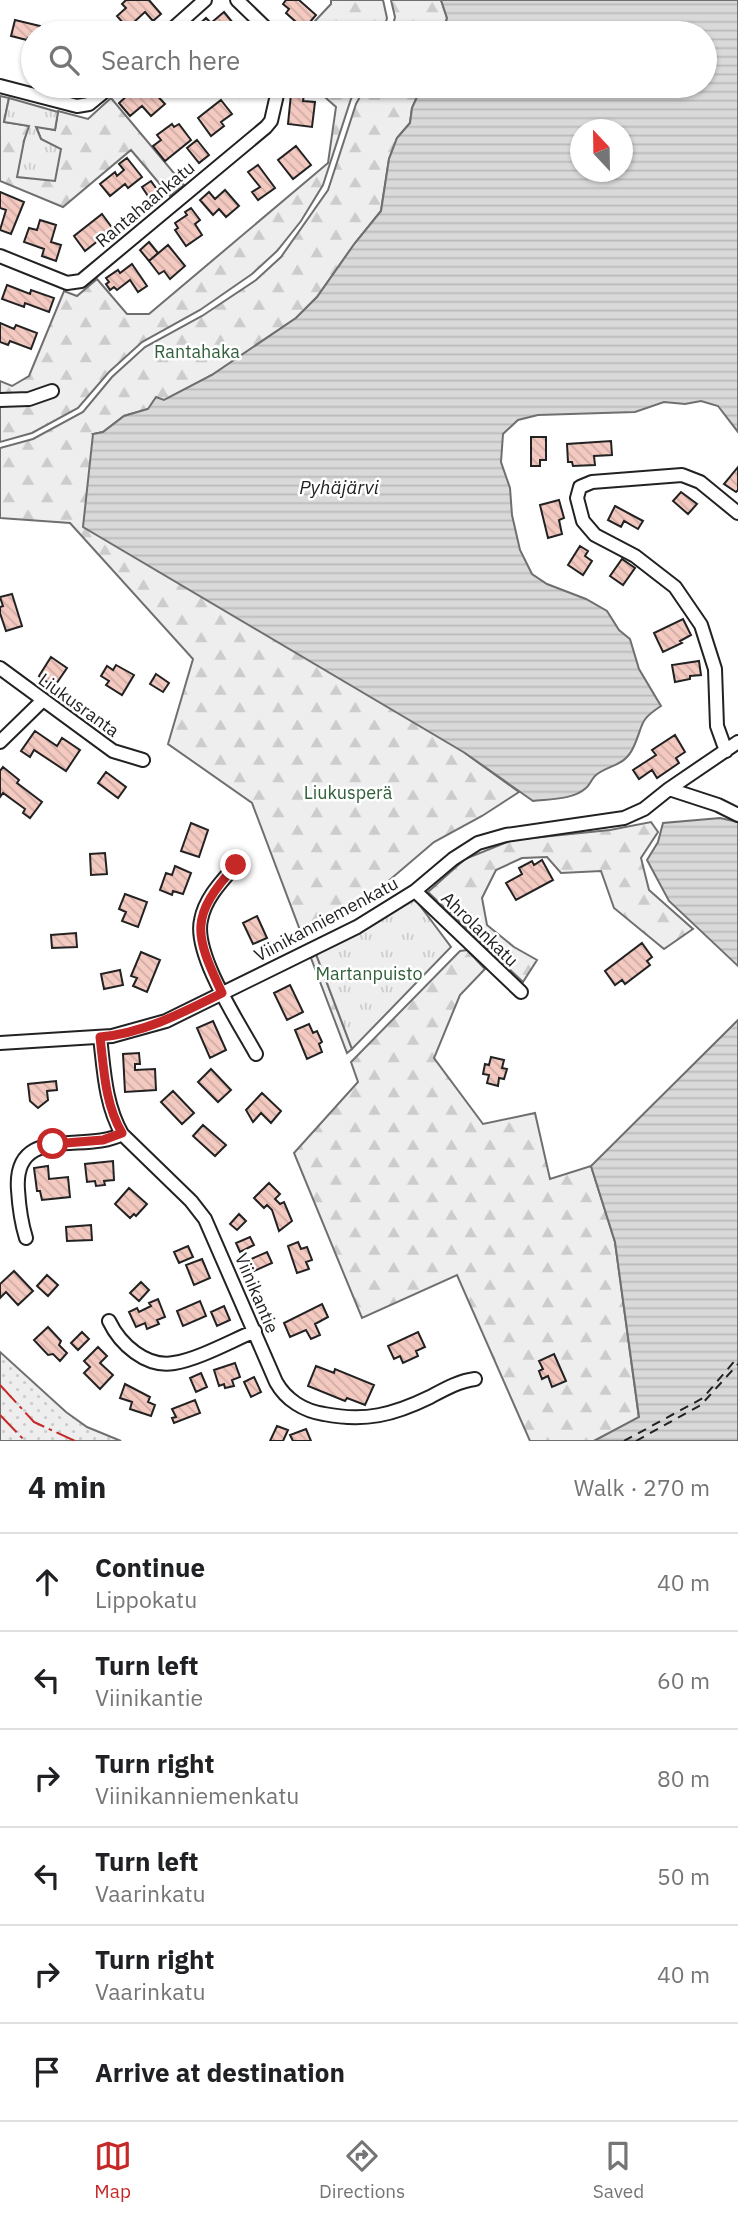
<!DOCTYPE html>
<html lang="en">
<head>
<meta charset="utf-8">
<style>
  body { margin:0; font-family:"IBM Plex Sans",sans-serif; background:#f6f6f6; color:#202124 }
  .compass { position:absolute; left:570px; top:119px; width:63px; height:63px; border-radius:50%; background:#fff; box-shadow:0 2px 5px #0004; rotate:338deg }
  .stop { position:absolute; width:21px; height:21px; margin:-16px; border:5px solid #c62828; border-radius:50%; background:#fff }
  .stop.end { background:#c62828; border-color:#fff; box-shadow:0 2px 7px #0008 }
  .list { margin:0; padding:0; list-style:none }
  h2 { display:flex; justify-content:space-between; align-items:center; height:91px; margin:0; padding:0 28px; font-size:30px }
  h2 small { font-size:23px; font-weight:400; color:#757577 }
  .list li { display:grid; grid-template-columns:46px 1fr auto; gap:21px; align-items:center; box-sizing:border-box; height:98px; padding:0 28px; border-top:2px solid #e0e0e0 }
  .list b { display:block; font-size:26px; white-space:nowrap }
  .list p { margin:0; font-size:23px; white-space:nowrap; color:#757577 }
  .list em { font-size:23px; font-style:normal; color:#757577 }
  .icon { flex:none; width:38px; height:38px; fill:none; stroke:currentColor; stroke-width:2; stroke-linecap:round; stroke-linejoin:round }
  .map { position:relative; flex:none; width:738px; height:1441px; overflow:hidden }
  .search { position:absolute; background:#fff; box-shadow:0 2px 5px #0004; left:21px; right:21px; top:21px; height:77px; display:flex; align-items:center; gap:18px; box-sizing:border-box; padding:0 24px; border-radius:38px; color:#757577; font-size:26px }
  .sheet { height:679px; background:#fff }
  nav { display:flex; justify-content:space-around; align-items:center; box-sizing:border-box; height:98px; border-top:2px solid #e0e0e0; background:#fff; font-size:19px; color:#757577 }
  nav a { display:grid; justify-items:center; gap:4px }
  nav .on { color:#c62828 }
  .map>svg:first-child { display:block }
  .grass { fill:url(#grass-dots); stroke:#6f6f6f; stroke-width:2 }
  .forest { fill:url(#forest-firs); stroke:#6f6f6f; stroke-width:2 }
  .park { fill:url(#park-tufts); stroke:#6f6f6f; stroke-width:2 }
  .water { fill:url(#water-rules); stroke:#6f6f6f; stroke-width:2; fill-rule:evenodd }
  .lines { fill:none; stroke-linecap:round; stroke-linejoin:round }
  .ferry { stroke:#222; stroke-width:2; stroke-dasharray:9 7; stroke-linecap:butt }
  .building { fill:url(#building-back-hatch); stroke:#222; stroke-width:2 }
  .minor-casing { stroke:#222; stroke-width:16 }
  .minor { stroke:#fff; stroke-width:12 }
  .power { stroke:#c62828; stroke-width:2; stroke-dasharray:24 5 3.5 5; stroke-linecap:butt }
  .route { stroke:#c62828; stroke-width:9 }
  .labels { text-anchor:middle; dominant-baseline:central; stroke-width:5; stroke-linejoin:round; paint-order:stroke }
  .street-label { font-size:18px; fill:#222; stroke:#fff }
  .park-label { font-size:18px; fill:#2f5e38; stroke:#fff }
  .water-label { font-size:19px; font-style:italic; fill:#222; stroke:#fff }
</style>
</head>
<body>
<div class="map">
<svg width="738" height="1441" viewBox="0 0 738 1441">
  <defs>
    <pattern id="grass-dots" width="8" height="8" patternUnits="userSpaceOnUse" patternTransform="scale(1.75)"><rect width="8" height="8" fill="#eee"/><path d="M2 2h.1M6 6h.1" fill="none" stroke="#ccc" stroke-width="1.8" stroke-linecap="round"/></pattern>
    <pattern id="forest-firs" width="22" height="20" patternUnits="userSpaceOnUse" patternTransform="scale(1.75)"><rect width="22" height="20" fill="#eee"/><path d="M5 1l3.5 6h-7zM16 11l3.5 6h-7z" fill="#ccc"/></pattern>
    <pattern id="park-tufts" width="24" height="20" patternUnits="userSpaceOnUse" patternTransform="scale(1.75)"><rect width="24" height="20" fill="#eee"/><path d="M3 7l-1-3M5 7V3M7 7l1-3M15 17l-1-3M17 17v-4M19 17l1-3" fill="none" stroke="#ccc"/></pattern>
    <pattern id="water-rules" width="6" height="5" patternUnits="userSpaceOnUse" patternTransform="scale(1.75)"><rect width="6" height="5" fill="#d9d9d9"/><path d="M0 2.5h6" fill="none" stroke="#bababa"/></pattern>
    <pattern id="building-back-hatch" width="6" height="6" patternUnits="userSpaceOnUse" patternTransform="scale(1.75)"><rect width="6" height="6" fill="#f3c9c0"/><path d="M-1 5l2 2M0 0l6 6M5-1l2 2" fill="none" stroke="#d0aca5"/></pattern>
  </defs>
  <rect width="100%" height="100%" fill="#fff"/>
  <path class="grass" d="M0,1352L66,1412L87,1427L121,1441H0Z"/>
  <path class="forest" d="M331,0H383L387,18L383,33H327L315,21L331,4Z
    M391,0H441L447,18L443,33H391L395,17Z
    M285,86H358L351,99L323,185L301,221L277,251L252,274L200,310L142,342L109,372L78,408L32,433L0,442V402L35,395L0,397V381L12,386L29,376L64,291L77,296L97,279L127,314H149L328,163L336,107L318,91Z
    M366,86H422L412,108L410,123L397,138L389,159L381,211L355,243L317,297L296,318L212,375L148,409L124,416L103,432L93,434L465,753L519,792L482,816L434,842L372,895L300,930L252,803L168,744L193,659L70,523L0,518V448L33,439L83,412L112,377L145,347L202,316L256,280L281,257L328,190L356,104Z
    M0,96L9,98L4,122L30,126L24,141L41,139L36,126L55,130L58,111L88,119L111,98L184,185L170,196L131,150L63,207L0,181Z
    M651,822L658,832L641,858L649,890L693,929L664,949L614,908L601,871L561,873L547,857L522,858L496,870L482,898L487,925L514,947L537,960L523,982L428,892L465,859L512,840L610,830Z
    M467,950L485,969L460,995L434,1058L483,1124L535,1113L550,1179L591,1166L615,1242L639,1418L594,1441H530L457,1275L362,1318L294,1153L358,1082L351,1062L460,951Z
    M316,954L352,1049L347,1053L311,958Z"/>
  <path class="park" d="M9,98L58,112L55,130L36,127L41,139L61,149L55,181L17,177L24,141L29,126L4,122Z
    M415,899L451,947L352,1049L316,954Z"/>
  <path class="water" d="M441,0H738V432L718,406L701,401L685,404L664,402L635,412L538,415L518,420L503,434L501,462L510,488L512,515L520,550L532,574L547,584L586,599L607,611L619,630L630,639L639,669L661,706C638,721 644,724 634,746C625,767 610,764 596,775C592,778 590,785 586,788C573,800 549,799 533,801L465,753L83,527L93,434L103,432L124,416L148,409L156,397L164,400L212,375L296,318L317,297L355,243L381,211L389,159L397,138L410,123L412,108L422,86H705V33H443L447,18ZM580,130H622V172H580Z
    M720,818L738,822V966L669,901L647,860L658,842L663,823Z
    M738,1020V1441H594L639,1417L615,1242L591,1166Z"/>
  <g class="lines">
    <path class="ferry" d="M624,1441L703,1398L738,1357
      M636,1441L701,1405L738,1364"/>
  </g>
  <path class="building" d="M126,0H149L161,14L153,21L145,12L134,22L140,29L132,33L117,16L126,8L122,4Z
    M286,0H299L316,15L304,29L286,13L289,9L283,4Z
    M224,12L237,28L241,24L249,33H194L192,31L206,18L211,23Z
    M15,20L40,26L38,33H33V39L28,38L27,40L11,36Z
    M138,86H148L165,104L151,116L142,106L130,116L119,103Z
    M224,86H250L248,90L244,88L239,97L223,88Z
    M291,94L304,95L303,101L315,102L312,127L288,124Z
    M221,100L232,114L221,122L224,126L211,136L198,118Z
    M172,124L174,127L179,124L191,140L165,161L153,146L161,140L157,135Z
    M197,140L209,155L199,163L187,148Z
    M296,146L311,165L293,179L278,160Z
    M127,158L142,177L128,188L125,184L110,196L100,184L115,172L117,176L124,170L119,164Z
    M258,165L275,188L258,200L252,192L260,187L248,172Z
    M151,181L163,198L154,205L142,187Z
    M225,190L239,206L226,217L219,209L213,215L200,200L209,192L215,199Z
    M0,192L24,202L11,234L0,230L6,210L0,208Z
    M191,208L200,220L195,224L202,235L186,246L175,230L178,228L175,223L187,215L185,212Z
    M102,214L113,229L85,251L74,236Z
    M40,220L56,225L51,242L61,245L56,261L42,256L44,249L24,242L29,228L37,230Z
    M149,242L158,253L149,261L140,250Z
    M168,245L185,266L170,279L164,271L159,274L149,261Z
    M132,264L147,286L138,292L130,280L117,290L114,287L110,290L106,284L109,282L106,278L118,270L120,273Z
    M7,285L30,294L31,290L54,298L49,312L25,303L24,307L2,299Z
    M0,323L14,329L16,325L37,333L31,349L10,341L8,345L0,342Z
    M531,437H546V460H540V466H531Z
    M611,441L612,455L594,456L595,465L573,466L572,462H568L567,444Z
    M738,467V490L736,492L724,484Z
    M681,492L697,504L688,514L673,501Z
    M559,500L564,518L559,520L562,534L548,538L540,505Z
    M615,506L643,521L638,529L624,521L621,527L608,520Z
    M580,546L588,551L585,556L592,561L583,575L568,565Z
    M622,559L635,568L623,585L610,576Z
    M12,594L22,626L6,631L0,613V607L3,606L0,597Z
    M683,619L691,635L680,641L682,643L663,652L654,633Z
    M51,657L67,668L54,687L39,676Z
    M699,661L701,675L690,676V679L675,682L672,665Z
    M116,665L134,675L122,695L106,685L109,681L101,676L107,666L113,670Z
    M156,674L169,683L163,692L150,684Z
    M35,731L57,746L62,738L80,750L66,771L34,750L30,757L21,751Z
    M675,735L685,752L676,758L679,763L657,778L652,770L639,779L633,770L656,755L652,750Z
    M3,767L19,780L17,783L42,802L30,818L23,813L25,809L3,793L0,797V771Z
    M106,772L126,787L118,798L98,783Z
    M191,823L208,830L199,857L181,851Z
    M105,853L107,874L91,875L90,854Z
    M542,860L553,880L516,900L506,883L522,874L519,868L532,861L534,865Z
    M175,866L191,873L183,894L173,891L172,895L160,890L166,873L172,875Z
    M125,894L147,902L138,927L122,921L126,912L119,909Z
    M257,916L267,938L253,944L243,923Z
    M76,933L77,947L52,948L51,935Z
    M642,943L652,957L647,961L650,965L625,984L622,980L615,985L605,971Z
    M141,952L160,960L147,992L133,986L137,978L131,976Z
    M120,970L123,985L104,989L101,974Z
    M290,985L303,1012L287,1020L274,993Z
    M213,1021L226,1050L210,1058L197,1028Z
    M309,1024L313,1033L317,1031L322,1042L319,1044L322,1052L307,1059L295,1030Z
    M139,1053L140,1064H135V1070L155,1069L156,1090L125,1092L123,1054Z
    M491,1057L504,1060L502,1068L507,1069L504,1079L499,1078L498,1086L487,1083L489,1075L483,1074L485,1064L489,1065Z
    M211,1069L231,1090L218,1102L198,1082Z
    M56,1081L57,1090L47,1091L48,1100L38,1108L30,1101L28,1084Z
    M173,1091L194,1113L182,1124L161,1102Z
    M262,1093L281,1111L271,1123L261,1113L253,1122L246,1110Z
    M203,1125L226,1145L215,1156L193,1136Z
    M113,1161L114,1180L104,1181L105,1185L96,1186L95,1181L87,1182L85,1164Z
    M48,1166L49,1179L68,1177L70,1197L42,1200L40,1191H37L34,1168Z
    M269,1183L280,1194L275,1199L280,1204L284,1202L292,1221L279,1231L272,1210L267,1205L264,1208L254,1198Z
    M129,1188L147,1204L136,1216L134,1214L130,1218L115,1204Z
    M239,1214L246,1221L237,1230L230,1224Z
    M91,1225L92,1240L67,1241L66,1227Z
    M250,1237L254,1245L240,1252L236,1243Z
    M298,1242L301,1249L307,1247L312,1260L306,1262L309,1269L297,1273L288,1246Z
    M188,1246L193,1257L179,1263L174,1252Z
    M267,1252L272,1263L254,1271L249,1260Z
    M202,1259L210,1278L194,1285L186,1265Z
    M14,1271L33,1291L18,1305L6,1292L0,1298V1284Z
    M47,1275L58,1285L48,1296L37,1286Z
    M141,1282L149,1290L139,1301L130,1293Z
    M158,1299L165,1317L157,1320L159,1324L147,1329L145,1323L136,1327L129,1312L137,1308L139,1312L151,1306L149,1303Z
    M200,1301L206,1316L183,1326L177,1311Z
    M322,1304L328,1317L315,1324L320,1335L311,1339L306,1330L290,1337L284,1323Z
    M224,1306L230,1320L217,1326L211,1312Z
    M48,1327L61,1341L59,1345L67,1353L60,1361L53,1354L48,1355L34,1340Z
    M82,1332L89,1339L78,1350L71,1343Z
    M418,1332L425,1347L416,1351L418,1356L403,1363L400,1356L394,1359L388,1346Z
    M98,1347L107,1356L100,1363L113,1375L100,1389L84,1373L90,1367L84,1361Z
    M554,1354L566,1381L552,1387L548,1376L542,1379L539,1371L543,1369L539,1361Z
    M235,1363L240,1377L232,1380L234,1386L225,1388L224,1384L219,1386L214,1370Z
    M316,1366L334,1373L335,1369L374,1385L365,1405L347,1398L345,1401L308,1386Z
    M201,1373L207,1387L196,1392L190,1378Z
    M254,1377L261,1392L251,1397L244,1382Z
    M125,1384L150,1397L148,1402L155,1405L151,1416L130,1409L132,1402L120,1398Z
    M195,1400L200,1413L174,1423L172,1418L176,1417L172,1409Z
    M277,1426L288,1430L283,1441H270Z
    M306,1429L311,1441H293L290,1435Z"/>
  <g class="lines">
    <g class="minor-casing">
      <path id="minor" d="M237,0L271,33
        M168,33L205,0
        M0,86L77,106L89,104L111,86
        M0,256L67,283L81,281L266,127L271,121L279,86
        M0,400L29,399L52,391
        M0,668L113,751L143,760
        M0,742L42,701
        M726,751L717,726L715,669L701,625L675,587L635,556L595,535L583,521L577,498L580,487L592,482L682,475L700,482L738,513
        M669,789L718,805L738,815
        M236,865C222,881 205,898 201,920C193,954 239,1023 256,1054
        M415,891L521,992
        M100,1037C104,1070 105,1104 122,1134L191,1201L205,1219L276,1382C286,1400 304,1411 324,1414C365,1422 393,1415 430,1397C445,1389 459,1381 475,1379
        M0,1043L112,1036L166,1021L357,927L415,891L453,859L478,843L506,835L624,818L644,809L669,789L738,742
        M26,1238C21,1222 19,1206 18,1190C13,1123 86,1154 122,1134
        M109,1321C120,1344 146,1368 174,1363C199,1359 231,1341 255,1331"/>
    </g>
    <use href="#minor" class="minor"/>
    <path class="power" d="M0,1385L34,1422L75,1441
      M0,1415L25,1441"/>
  </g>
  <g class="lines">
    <path class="route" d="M53,1144L103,1140L122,1133C105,1104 104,1070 100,1037C144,1033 182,1013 222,993C194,933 189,917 236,865"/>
  </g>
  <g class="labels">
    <g class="street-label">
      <text transform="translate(145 204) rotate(-40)">Rantahaankatu</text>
      <text transform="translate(79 705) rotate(36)">Liukusranta</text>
      <text transform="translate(326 919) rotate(-28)">Viinikanniemenkatu</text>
      <text transform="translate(480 929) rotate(44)">Ahrolankatu</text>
      <text transform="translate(257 1293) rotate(67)">Viinikantie</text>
    </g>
    <g class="park-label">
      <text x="197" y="351">Rantahaka</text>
      <text x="348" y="792">Liukusperä</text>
      <text x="369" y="973">Martanpuisto</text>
    </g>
    <g class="water-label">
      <text x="339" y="487">Pyhäjärvi</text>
    </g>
  </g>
</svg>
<svg class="compass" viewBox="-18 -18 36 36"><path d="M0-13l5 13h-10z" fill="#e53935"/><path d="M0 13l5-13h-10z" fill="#757577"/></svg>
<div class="stop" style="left:53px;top:1144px"></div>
<div class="stop end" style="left:236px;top:865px"></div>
<div class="search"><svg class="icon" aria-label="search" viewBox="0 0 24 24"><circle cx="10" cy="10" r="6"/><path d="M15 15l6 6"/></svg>Search here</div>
</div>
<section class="sheet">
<h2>4 min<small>Walk · 270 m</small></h2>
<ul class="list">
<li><svg class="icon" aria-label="ahead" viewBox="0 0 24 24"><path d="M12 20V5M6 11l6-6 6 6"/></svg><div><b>Continue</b><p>Lippokatu</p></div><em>40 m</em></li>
<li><svg class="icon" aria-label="left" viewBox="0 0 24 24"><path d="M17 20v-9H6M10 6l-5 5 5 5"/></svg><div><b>Turn left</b><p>Viinikantie</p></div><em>60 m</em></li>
<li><svg class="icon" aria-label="right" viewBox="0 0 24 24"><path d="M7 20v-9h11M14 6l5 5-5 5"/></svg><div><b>Turn right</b><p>Viinikanniemenkatu</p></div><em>80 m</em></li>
<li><svg class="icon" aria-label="left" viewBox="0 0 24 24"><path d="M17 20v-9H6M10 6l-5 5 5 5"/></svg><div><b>Turn left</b><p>Vaarinkatu</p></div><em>50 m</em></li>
<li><svg class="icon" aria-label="right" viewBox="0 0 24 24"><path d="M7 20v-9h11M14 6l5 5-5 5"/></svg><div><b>Turn right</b><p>Vaarinkatu</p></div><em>40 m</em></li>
<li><svg class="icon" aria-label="arrive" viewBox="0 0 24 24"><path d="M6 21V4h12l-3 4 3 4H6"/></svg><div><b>Arrive at destination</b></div></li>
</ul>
</section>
<nav>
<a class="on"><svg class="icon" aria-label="map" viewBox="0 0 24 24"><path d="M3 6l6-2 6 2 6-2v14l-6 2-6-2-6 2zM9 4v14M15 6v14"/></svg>Map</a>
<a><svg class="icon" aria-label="directions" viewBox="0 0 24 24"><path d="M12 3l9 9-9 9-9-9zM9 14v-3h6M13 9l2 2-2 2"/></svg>Directions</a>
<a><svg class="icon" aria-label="saved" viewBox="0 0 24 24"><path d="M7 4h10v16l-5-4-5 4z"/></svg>Saved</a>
</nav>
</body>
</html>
